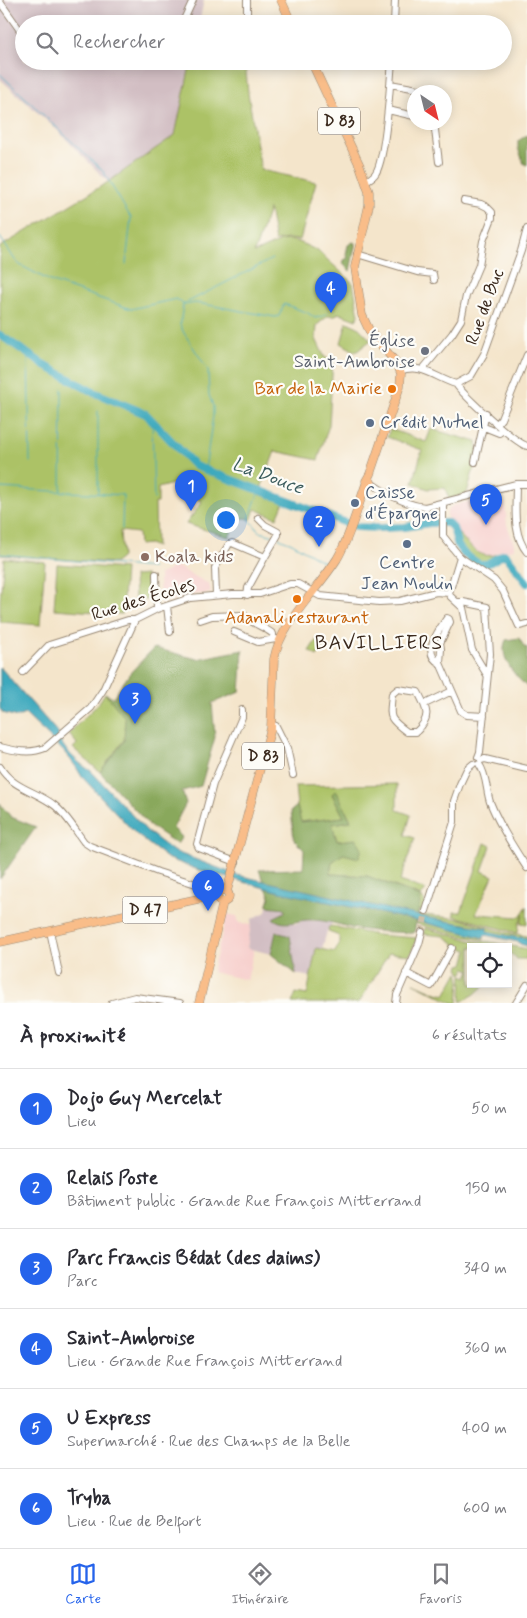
<!DOCTYPE html>
<html lang="fr">
<head>
<meta charset="utf-8">
<style>
  body { margin:0; font-family:Mynerve,sans-serif; background:#f7f7f7; color:#2b2b33 }
  .controls { position:absolute; right:15px; bottom:15px; display:grid; overflow:hidden; border-radius:0px; box-shadow:0 2px 12px #0003 }
  .controls button { width:45px; height:45px; display:grid; place-items:center; padding:0; border:0; border-bottom:1px solid #e1e1e2; background:#fff; color:#2b2b33; font:25px sans-serif }
  .compass { position:absolute; left:407px; top:85px; width:45px; height:45px; border-radius:50%; background:#fff; box-shadow:0 2px 12px #0003; rotate:145deg }
  .you { position:absolute; left:225px; top:519px; width:18px; height:18px; margin:-12px; border:4px solid #fff; border-radius:50%; background:#1a73e8; box-shadow:0 0 0 8px #1a73e833 }
  .badge { display:grid; place-items:center; width:32px; height:32px; border-radius:50%; background:#2563eb; color:#fff; font-size:16px; font-weight:700 }
  .pin { position:absolute; translate:-50% -41px; filter:drop-shadow(0 1px 2px #0008) }
  .pin::after { content:''; position:absolute; top:26px; width:18px; height:15px; background:inherit; clip-path:polygon(0 0,100% 0,50% 100%) }
  .list { margin:0; padding:0; list-style:none }
  h2 { display:flex; justify-content:space-between; align-items:center; height:65px; margin:0; padding:0 20px; font-size:21px }
  h2 small { font-size:16px; font-weight:400; color:#7c7c81 }
  .list li { display:grid; grid-template-columns:32px 1fr auto; gap:15px; align-items:center; box-sizing:border-box; height:80px; padding:0 20px; border-top:1px solid #e1e1e2 }
  .list b { display:block; font-size:19px; white-space:nowrap }
  .list p { margin:0; font-size:16px; white-space:nowrap; color:#7c7c81 }
  .list em { font-size:16px; font-style:normal; color:#7c7c81 }
  .icon { flex:none; width:28px; height:28px; fill:none; stroke:currentColor; stroke-width:2; stroke-linecap:round; stroke-linejoin:round }
  .map { position:relative; flex:none; width:527px; height:1003px; overflow:hidden }
  .search { position:absolute; background:#fff; box-shadow:0 2px 12px #0003; left:15px; right:15px; top:15px; height:55px; display:flex; align-items:center; gap:12px; box-sizing:border-box; padding:0 18px; border-radius:28px; color:#7c7c81; font-size:19px }
  .sheet { height:545px; background:#fff }
  nav { display:flex; justify-content:space-around; align-items:center; box-sizing:border-box; height:70px; border-top:1px solid #e1e1e2; background:#fff; font-size:14px; color:#7c7c81 }
  nav a { display:grid; justify-items:center; gap:2px }
  nav .on { color:#2563eb }
  .map>svg:first-child { display:block }
  .built { fill:#f7d0cd }
  .industrial { fill:#d2bec3 }
  .green { fill:#acc266; stroke:#747642 }
  .forest { fill:#89a85b; stroke:#62693c }
  .water { fill:#3ea9bd; stroke:#3c6a6e }
  .lines { fill:none; stroke-linecap:round; stroke-linejoin:round }
  .stream { stroke:#3ea9bd; stroke-width:1 }
  .river { stroke:#3ea9bd; stroke-width:8 }
  .minor-tunnel { stroke:#cfc0a8; stroke-width:6; stroke-dasharray:6 3; stroke-linecap:butt }
  .minor-casing { stroke:#988874; stroke-width:8 }
  .major-casing { stroke:#988874; stroke-width:9 }
  .minor { stroke:#fff; stroke-width:6 }
  .major { stroke:#f9bd89; stroke-width:8 }
  .worship-dot { fill:#6b7280; stroke:#fdfcf7; stroke-width:2 }
  .food-dot { fill:#e8710a; stroke:#fdfcf7; stroke-width:2 }
  .service-dot { fill:#5c6f8a; stroke:#fdfcf7; stroke-width:2 }
  .education-dot { fill:#8d6e63; stroke:#fdfcf7; stroke-width:2 }
  .labels { text-anchor:middle; dominant-baseline:central; stroke-width:4.5; stroke-linejoin:round; paint-order:stroke }
  .shield { fill:#fdfcf7; stroke:#75695f; stroke-width:1 }
  .shield-label { font-size:16px; font-weight:bold; fill:#3b2a1e }
  .street-label { font-size:18px; fill:#3b2a1e; stroke:#fdfcf7 }
  .worship-label { font-size:18px; fill:#5b616d; stroke:#fdfcf7; text-anchor:end }
  .food-label { font-size:18px; fill:#c56008; stroke:#fdfcf7; text-anchor:end }
  .service-label { font-size:18px; fill:#4e5e75; stroke:#fdfcf7; text-anchor:start }
  .education-label { font-size:18px; fill:#785e54; stroke:#fdfcf7; text-anchor:start }
  .water-label { font-size:19px; font-style:italic; fill:#3c5d5e; stroke:#fdfcf7 }
  .quarter-label { font-size:20px; letter-spacing:1px; fill:#3b2a1e; stroke:#fdfcf7 }
</style>
</head>
<body>
<div class="map">
<svg width="527" height="1003" viewBox="0 0 527 1003">
  <rect width="100%" height="100%" fill="#fdfcf7"/>
  <filter id="ink" filterUnits="userSpaceOnUse"><feTurbulence type="fractalNoise" baseFrequency=".02" numOctaves="2"/><feDisplacementMap in="SourceGraphic" scale="10" xChannelSelector="R" yChannelSelector="G"/><feConvolveMatrix kernelMatrix="1 2 1 2 8 2 1 2 1" color-interpolation-filters="sRGB"/></filter>
  <filter id="wash" filterUnits="userSpaceOnUse"><feTurbulence type="fractalNoise" baseFrequency=".0096" numOctaves="4" result="noise"/><feDisplacementMap in="SourceGraphic" scale="20" xChannelSelector="R" yChannelSelector="G"/><feGaussianBlur stdDeviation="1.12" result="paint"/><feColorMatrix in="noise" values="0 0 0 0 0 0 0 0 0 0 0 0 0 0 0 0 0 1.4 0 .05"/><feComposite in="paint" operator="in"/></filter>
  <g filter="url(#wash)">
    <rect width="100%" height="100%" fill="#f4e5cb"/>
    <path class="built" d="M488,496H497L505,503L507,525L514,544V549L501,551L490,556L477,553L458,533L456,525L447,518V512L452,506Z
      M174,565L209,584L211,593L189,595L160,604L159,574L168,571Z
      M227,914L237,916L239,923L251,925L247,948L254,950L247,980L212,972Z"/>
    <path class="industrial" d="M0,0H204L199,24H24V61H191L175,135L108,182L58,131L0,79Z
      M267,906L285,907V912L294,924L306,920L333,922L328,928L322,949L316,948L310,977L296,974L290,936L276,932L271,954L247,948L252,919L266,912Z"/>
    <path class="green" d="M191,61H245L248,93L261,170L316,182L300,240L288,239L275,241L269,209L254,253L281,241L289,240L299,242L318,251L353,283L359,315L356,320L338,313L336,316H328L317,325L316,339L325,358L333,359L329,425L318,460L275,451L259,494L284,502L277,518L255,509L251,520L246,518L238,519L229,537L186,524L202,502L176,483L158,488V503H155L156,547L149,544L139,545L138,533L120,531L122,557L115,563L0,555V247L108,182L175,135Z
      M347,322L358,327L371,340L356,352L341,343Z
      M390,429L426,442L431,429L477,442L478,454L467,493L449,499L445,488L428,489L413,483L422,450L387,437Z
      M458,533C471,546 478,560 498,554C494,557 490,562 485,562C472,564 455,545 458,533Z
      M4,558L45,562L40,625L0,622V600Z
      M57,564L125,569L122,614L54,609Z
      M146,575L147,600H135L134,576Z
      M319,636L327,641L317,656L309,651Z
      M105,693L125,717L144,713L100,772L73,748L77,744L69,733L98,704Z
      M397,784V810L411,815L405,835L415,838L400,881L426,890L421,896L426,904L424,912L418,911L421,896L367,876L330,874L332,862L343,854L337,841L332,824L351,821L336,791L332,794L344,817L300,822L297,806L295,786Z
      M485,843L491,846L482,871L493,876L476,914L520,917L527,906V924L521,923L524,913L519,924L518,933L454,916V912H461Z
      M418,913L424,915L461,919L505,932L527,936V938L520,937L519,938L486,931V928L424,917L418,915Z
      M417,921L484,938V940L461,936L417,924Z
      M330,926L377,935L417,938L410,955L389,953L359,1003H292L296,993L307,995L316,948L335,952L339,944V936L329,932L328,928Z
      M425,928L473,941L490,942L527,949V959H516L508,951V947H471V984H486L475,994L461,1002L462,975L467,977L470,970L465,968L463,973L461,974L459,970L460,965L464,964L468,950L454,946V943L444,936L423,934Z
      M458,972L460,982L458,1003H453L414,983L439,994L440,993L445,995Z"/>
    <path class="forest" d="M527,135V165L524,164L518,148V141Z
      M353,242L355,243V247L350,271L343,264L344,260L348,258L346,254L348,245Z
      M519,638L525,648L527,647V687C515,676 498,657 506,640Z
      M154,648L197,659L243,650L240,692L212,703L215,737L201,786L182,791L186,803L173,828L182,837L177,844L150,826L100,772L124,741L125,718L105,693L113,698L130,673Z
      M336,790L351,821L332,824L337,841L356,839L362,848L359,858L343,854L332,862L330,874L367,876L421,897L414,933C394,932 373,932 352,928C337,924 322,919 306,920C296,921 283,927 273,918L285,912V908L267,906L270,897L259,870L303,869L304,850L294,840L291,811L297,806L301,822L344,817L332,794Z
      M0,804L11,817L36,827L0,879Z
      M276,932L290,936L296,974L271,954Z"/>
    <path class="water" d="M0,667L58,733C59,746 79,764 91,771L147,831L173,851L237,875L424,917L487,928V931L519,938V937L527,938V946L520,944L518,942L485,935L484,938L422,922L280,892L196,869L167,858L137,835L82,777C69,752 45,734 25,714L17,717L3,713L0,709Z"/>
    <g class="lines">
      <path class="stream" d="M0,74L103,171L131,218L126,264
        M0,237L15,260L20,265L50,281L125,307L131,309L176,299L181,302L183,305L180,325L184,333L208,370L209,395L213,406V416L205,470
        M184,304L272,259
        M184,305L195,303L203,304L275,317L279,316L284,304L308,313L315,318L323,316L328,312
        M28,354L30,462
        M152,420L154,499
        M0,488L123,495L122,529
        M61,491L62,389
        M259,491L249,519L260,532L274,536
        M98,493V411
        M279,538L292,543L327,564
        M0,554L152,568"/>
      <path class="river" d="M0,335L46,366L91,391L146,414L195,466L357,527L381,528L405,527L429,523H448L453,528L458,546L464,554L479,564H487L504,554L506,555L527,583"/>
    </g>
  </g>
  <g filter="url(#ink)">
    <g class="lines">
      <path class="minor-tunnel" d="M422,932L426,911"/>
      <g class="minor-casing">
        <path id="minor" d="M0,2L24,36
          M247,20V0
          M182,24L193,0
          M394,24L395,0
          M390,84L429,91L430,92
          M388,110L414,116
          M434,122L439,162
          M366,181C369,179 373,177 375,174C386,161 390,82 392,61
          M357,254L417,272L433,274L434,280
          M423,369L452,334L461,320L466,296L479,265L483,241L492,218V212L487,207L481,204L464,201
          M400,371C421,362 437,379 456,384
          M456,384L471,376L484,354L521,251L527,229
          M456,384C464,396 514,442 527,446
          M497,424L501,419L527,355
          M484,427L499,433L503,430
          M475,462L486,413
          M371,483C387,494 406,505 425,507L516,484H527
          M516,484C516,507 512,534 527,552
          M443,504V536L460,557L449,593
          M258,518L265,525L278,532V535L265,557
          M460,557L494,580L503,591L519,626L527,624
          M156,574L157,609
          M449,593L450,596L463,608L472,650L487,675
          M216,595L215,568L229,544L232,543L265,557L248,588L247,595
          M458,602H463L487,607L490,654L480,752L478,757
          M167,606L170,632
          M200,620L212,616L244,615C252,624 263,626 273,634V638
          M234,632L258,642L276,639
          M440,663C421,654 438,631 447,618L449,619L450,622L440,643L441,649L440,663L461,711L467,715L484,716
          M23,672L49,645L128,620H135L157,609L190,598L233,594H260L290,584H298L320,596L379,602L400,601L436,592L449,593
          M398,689L418,692C427,709 432,717 416,732H407C387,717 390,718 392,694Z
          M425,704L452,691
          M271,724L276,726L287,748L293,775
          M0,747C15,751 31,754 45,748L91,708L103,690L135,620
          M481,760L485,759L527,769
          M479,764C487,775 486,790 490,802C499,825 513,847 527,868
          M0,767C12,788 36,791 54,805C66,814 75,830 84,842L90,846L158,872L218,891
          M236,862L199,848L197,844L213,784L242,717V710
          M426,911L454,822V801L460,784L467,769L473,764
          M50,931L59,973
          M406,973L431,986L452,948
          M112,1003L135,997L180,1003
          M396,1003L397,995L419,944L422,932
          M516,1003L527,985"/>
      </g>
      <g class="major-casing">
        <path id="major" d="M281,0L292,24
          M311,61L360,166L369,192V205L355,267L362,315L370,332L398,365L401,374L400,386L370,474L366,481L368,485L371,482L368,479
          M217 896a6 6 0 1 1 12 0a6 6 0 1 1-12 0Z
          M227,891L271,728L274,659C281,622 317,591 337,559C350,537 357,509 366,484
          M0,942L216,895
          M199,1003L223,902"/>
      </g>
      <use href="#minor" class="minor"/>
      <use href="#major" class="major"/>
    </g>
  </g>
  <circle class="worship-dot" cx="425" cy="351" r="5"/>
  <g class="food-dot">
    <circle cx="392" cy="389" r="5"/>
    <circle cx="297" cy="599" r="5"/>
  </g>
  <g class="service-dot">
    <circle cx="370" cy="423" r="5"/>
    <circle cx="355" cy="503" r="5"/>
    <circle cx="407" cy="544" r="5"/>
  </g>
  <circle class="education-dot" cx="145" cy="557" r="5"/>
  <g class="labels">
    <g class="shield">
      <rect x="318" y="107.5" width="42" height="27" rx="4"/>
      <rect x="242" y="742.5" width="42" height="27" rx="4"/>
      <rect x="122.5" y="896.5" width="45" height="27" rx="4"/>
    </g>
    <g class="shield-label">
      <text x="339" y="121">D 83</text>
      <text x="263" y="756">D 83</text>
      <text x="145" y="910">D 47</text>
    </g>
    <g class="street-label">
      <text transform="translate(485 307) rotate(-70)">Rue de Buc</text>
      <text transform="translate(143 600) rotate(-17)">Rue des Écoles</text>
    </g>
    <g class="worship-label">
      <text x="415" y="341">Église<tspan x="415" dy="21">Saint-Ambroise</tspan></text>
    </g>
    <g class="food-label">
      <text x="382" y="389">Bar de la Mairie</text>
      <text x="297" y="618" text-anchor="middle">Adanali restaurant</text>
    </g>
    <g class="service-label">
      <text x="380" y="423">Crédit Mutuel</text>
      <text x="365" y="493">Caisse<tspan x="365" dy="21">d'Épargne</tspan></text>
      <text x="407" y="563" text-anchor="middle">Centre<tspan x="407" dy="21">Jean Moulin</tspan></text>
    </g>
    <g class="education-label">
      <text x="155" y="557">Koala kids</text>
    </g>
    <g class="water-label">
      <text transform="translate(268 476) rotate(20)">La Douce</text>
    </g>
    <g class="quarter-label">
      <text x="379" y="643">BAVILLIERS</text>
    </g>
  </g>
</svg>
<div class="controls">
<button><svg class="icon" aria-label="locate" viewBox="0 0 24 24"><circle cx="12" cy="12" r="6"/><path d="M12 2v4M12 18v4M2 12h4M18 12h4"/></svg></button>
</div>
<svg class="compass" viewBox="-18 -18 36 36"><path d="M0-13l5 13h-10z" fill="#e53935"/><path d="M0 13l5-13h-10z" fill="#7c7c81"/></svg>
<div class="you"></div>
<div class="pin badge" style="left:191px;top:511px">1</div>
<div class="pin badge" style="left:319px;top:547px">2</div>
<div class="pin badge" style="left:135px;top:724px">3</div>
<div class="pin badge" style="left:331px;top:313px">4</div>
<div class="pin badge" style="left:486px;top:525px">5</div>
<div class="pin badge" style="left:208px;top:911px">6</div>
<div class="search"><svg class="icon" aria-label="search" viewBox="0 0 24 24"><circle cx="10" cy="10" r="6"/><path d="M15 15l6 6"/></svg>Rechercher</div>
</div>
<section class="sheet">
<h2>À proximité<small>6 résultats</small></h2>
<ul class="list">
<li><span class="badge">1</span><div><b>Dojo Guy Mercelat</b><p>Lieu</p></div><em>50 m</em></li>
<li><span class="badge">2</span><div><b>Relais Poste</b><p>Bâtiment public · Grande Rue François Mitterrand</p></div><em>150 m</em></li>
<li><span class="badge">3</span><div><b>Parc Francis Bédat (des daims)</b><p>Parc</p></div><em>340 m</em></li>
<li><span class="badge">4</span><div><b>Saint-Ambroise</b><p>Lieu · Grande Rue François Mitterrand</p></div><em>360 m</em></li>
<li><span class="badge">5</span><div><b>U Express</b><p>Supermarché · Rue des Champs de la Belle</p></div><em>400 m</em></li>
<li><span class="badge">6</span><div><b>Tryba</b><p>Lieu · Rue de Belfort</p></div><em>600 m</em></li>
</ul>
</section>
<nav>
<a class="on"><svg class="icon" aria-label="map" viewBox="0 0 24 24"><path d="M3 6l6-2 6 2 6-2v14l-6 2-6-2-6 2zM9 4v14M15 6v14"/></svg>Carte</a>
<a><svg class="icon" aria-label="directions" viewBox="0 0 24 24"><path d="M12 3l9 9-9 9-9-9zM9 14v-3h6M13 9l2 2-2 2"/></svg>Itinéraire</a>
<a><svg class="icon" aria-label="saved" viewBox="0 0 24 24"><path d="M7 4h10v16l-5-4-5 4z"/></svg>Favoris</a>
</nav>
</body>
</html>
